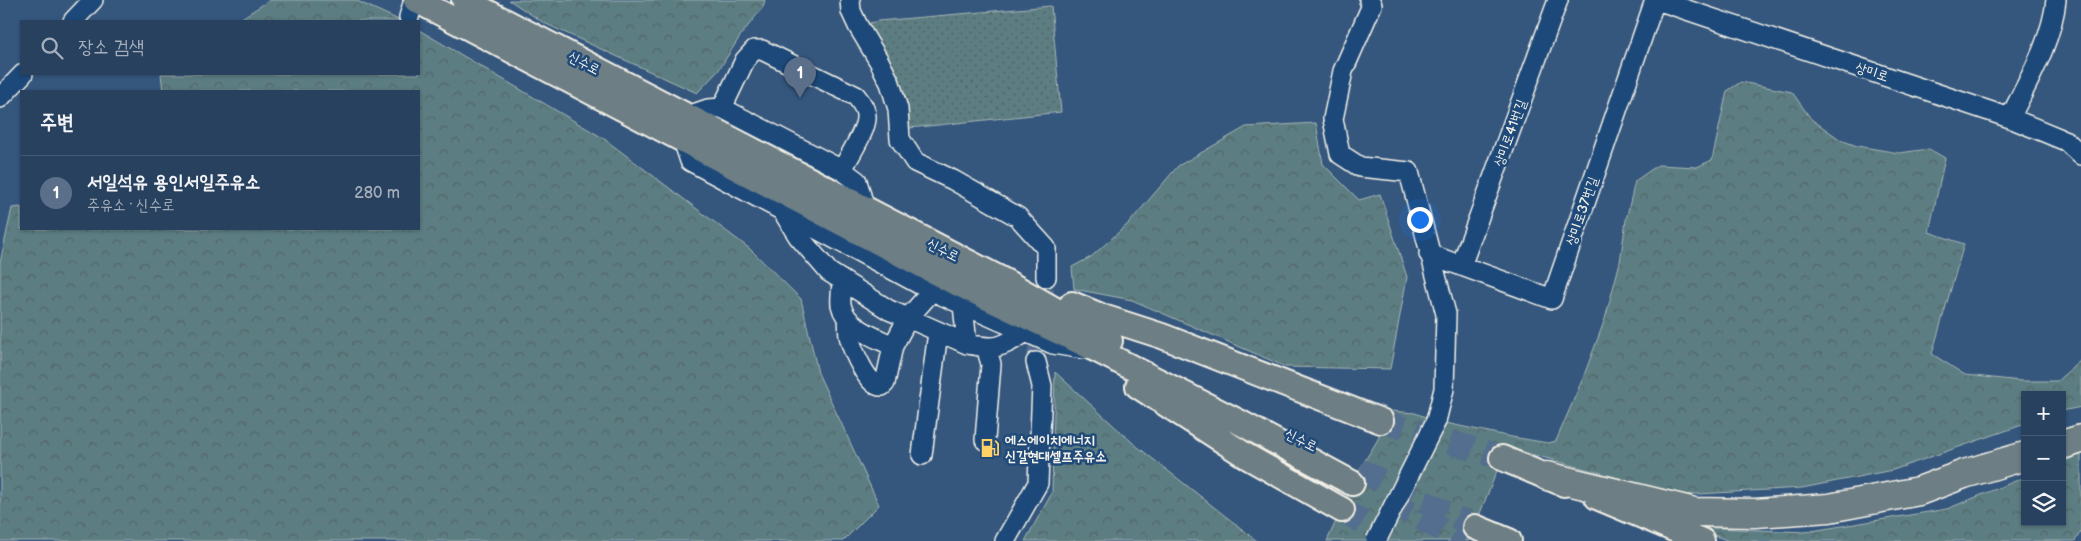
<!DOCTYPE html>
<html lang="ko">
<head>
<meta charset="utf-8">
<style>
  body { margin:0; font-family:"Balsamiq Sans","Poor Story",sans-serif; background:#304864; color:#f1f3f6 }
  .controls { position:absolute; right:15px; bottom:15px; display:grid; overflow:hidden; border-radius:0px; box-shadow:0 1px 4px #0004 }
  .controls button { width:45px; height:45px; display:grid; place-items:center; padding:0; border:0; border-bottom:1px solid #445a73; background:#28415e; color:#f1f3f6; font:25px sans-serif }
  .you { position:absolute; left:1419px; top:219px; width:18px; height:18px; margin:-12px; border:4px solid #fff; border-radius:50%; background:#1a73e8; box-shadow:0 0 0 8px #1a73e833 }
  .badge { display:grid; place-items:center; width:32px; height:32px; border-radius:50%; background:#ffd166; color:#fff; font-size:16px; font-weight:700 }
  .pin { position:absolute; translate:-50% -41px; filter:drop-shadow(0 1px 2px #0008) }
  .pin::after { content:''; position:absolute; top:26px; width:18px; height:15px; background:inherit; clip-path:polygon(0 0,100% 0,50% 100%) }
  .list { margin:0; padding:0; list-style:none }
  h2 { display:flex; justify-content:space-between; align-items:center; height:65px; margin:0; padding:0 20px; font-size:21px }
  h2 small { font-size:16px; font-weight:400; color:#a5afbc }
  .list li { display:grid; grid-template-columns:32px 1fr auto; gap:15px; align-items:center; box-sizing:border-box; height:75px; padding:0 20px; border-top:1px solid #445a73 }
  .list b { display:block; font-size:19px; white-space:nowrap }
  .list p { margin:0; font-size:16px; white-space:nowrap; color:#a5afbc }
  .list em { font-size:16px; font-style:normal; color:#a5afbc }
  .icon { flex:none; width:28px; height:28px; fill:none; stroke:currentColor; stroke-width:2; stroke-linecap:round; stroke-linejoin:round }
  .map { position:relative; flex:none; width:2081px; height:541px; overflow:hidden }
  .search { position:absolute; background:#28415e; box-shadow:0 1px 4px #0004; left:20px; top:20px; width:400px; height:55px; display:flex; align-items:center; gap:12px; box-sizing:border-box; padding:0 18px; border-radius:0px; color:#a5afbc; font-size:19px }
  .panel { position:absolute; background:#28415e; box-shadow:0 1px 4px #0004; left:20px; top:90px; width:400px; height:140px; border-radius:0px }
  .map>svg:first-child { display:block }
  .forest { fill:url(#forest-crowns); stroke:#a8b7b5 }
  .park { fill:url(#park-dots); stroke:#a8b7b5 }
  .lines { fill:none; stroke-linecap:round; stroke-linejoin:round }
  .minor-tunnel { stroke:#526e8e; stroke-width:19; stroke-dasharray:19 9; stroke-linecap:butt }
  .major-tunnel { stroke:#526e8e; stroke-width:24; stroke-dasharray:24 12; stroke-linecap:butt }
  .minor-casing { stroke:#f4f1e8; stroke-width:22 }
  .major-casing { stroke:#f4f1e8; stroke-width:28 }
  .highway-casing { stroke:#f4f1e8; stroke-width:31 }
  .minor { stroke:#1f4a7a; stroke-width:19 }
  .major { stroke:#6d7e84; stroke-width:24 }
  .highway { stroke:#6d7e84; stroke-width:28 }
  .minor-bridge-casing { stroke:#f4f1e8; stroke-width:22; stroke-linecap:butt }
  .minor-bridge { stroke:#1f4a7a; stroke-width:19 }
  .labels { text-anchor:middle; dominant-baseline:central; stroke-width:5; stroke-linejoin:round; paint-order:stroke }
  .street-label { font-size:14px; fill:#f4f1e8; stroke:#1f4a7a }
  .poi-label { font-size:14px; font-weight:bold; fill:#f4f1e8; stroke:#1f4a7a; text-anchor:start }
</style>
</head>
<body>
<div class="map">
<svg width="2081" height="541" viewBox="0 0 2081 541">
  <defs>
    <pattern id="forest-crowns" width="20" height="18" patternUnits="userSpaceOnUse" patternTransform="scale(1.25)"><rect width="20" height="18" fill="#5c7d82"/><path d="M2 6a3 3 0 1 1 6 0M12 15a3 3 0 1 1 6 0" fill="none" stroke="#536567"/></pattern>
    <pattern id="park-dots" width="8" height="8" patternUnits="userSpaceOnUse" patternTransform="scale(1.25)"><rect width="8" height="8" fill="#5c7d82"/><path d="M2 2h.1M6 6h.1" fill="none" stroke="#536567" stroke-width="1.8" stroke-linecap="round"/></pattern>
  </defs>
  <rect width="100%" height="100%" fill="#35577e"/>
  <filter id="ink" filterUnits="userSpaceOnUse"><feTurbulence type="fractalNoise" baseFrequency=".02" numOctaves="2"/><feDisplacementMap in="SourceGraphic" scale="10" xChannelSelector="R" yChannelSelector="G"/><feConvolveMatrix kernelMatrix="1 2 1 2 8 2 1 2 1" color-interpolation-filters="sRGB"/></filter>
  <g filter="url(#ink)">
    <path class="forest" d="M270,0H355L401,21H237Z
      M509,0H765L763,7L741,35L718,71L697,93L544,23Z
      M419,30L603,138L750,249L801,299L818,373L879,505L843,541H0V263L12,208L21,207V229H419V91H163L161,74H419Z
      M1741,82L1792,92L1811,119L1841,140L1857,146L1899,153L1929,149L1945,158L1929,232L1964,244L1932,354L1965,375L2021,381H2057L2081,360V407L2062,411V395H2025V424L1893,470L1802,488L1681,495L1509,448L1502,458L1469,541H1327L1359,470L1377,441L1391,411L1415,413L1436,421L1512,437L1548,443L1556,441L1583,378L1605,319L1620,262L1626,220L1635,181L1658,165L1697,167L1712,160L1727,91Z
      M1316,123L1323,164L1359,200L1380,194L1407,277L1390,369L1286,367L1132,300L1074,289L1072,267L1091,257L1129,223L1178,166L1246,127Z
      M1055,372L1134,444L1257,541H1025L1052,493Z
      M2081,455V531L2075,541H1729L1693,527L1805,532L1947,509L2025,477V522H2062V462Z"/>
    <path class="park" d="M1051,6L1061,112L900,129L858,26L878,21Z"/>
    <g class="lines">
      <path class="minor-tunnel" d="M1036,362L1046,277"/>
      <path class="major-tunnel" d="M1381,421L1502,458
        M1359,470L1475,527
        M1389,502L1464,541
        M1342,510L1365,523L1387,541"/>
      <g class="minor-casing">
        <path id="minor" d="M850,0L851,11L858,26L879,61L890,83L898,109L900,139L915,162L953,180L1018,217L1046,248V277
          M1369,0L1372,5L1343,71L1333,119L1340,154L1360,167L1409,172L1446,314L1444,389L1436,421
          M1657,0L2010,118L2066,141L2081,155
          M409,17L414,0
          M73,21L93,0
          M0,98L23,74
          M722,108L745,60L754,50H762L856,96C861,102 867,110 866,118C866,131 848,158 842,170
          M685,117L708,109L722,108L842,170L857,181L865,209
          M2010,118C2028,81 2052,41 2056,0
          M683,140L690,161L932,291L1053,344L1084,349
          M783,212L798,236L829,272L889,310L908,318L932,291
          M1429,254L1552,299L1655,0
          M1461,266L1558,0
          M842,280C842,288 840,298 841,305C846,328 875,337 893,346L908,318L967,344
          M963,305L967,344C998,350 1000,348 1026,332
          M848,320C849,326 848,331 849,336C852,349 868,388 882,386L885,383L893,346
          M985,440L991,364L986,347
          M922,455L938,332
          M1005,541L1038,483L1042,386L1036,362"/>
      </g>
      <g class="major-casing">
        <path id="major" d="M416,0L954,282L1097,350L1241,423L1352,483
          M464,0L1006,282L1110,341
          M1072,304L1103,317L1162,336L1381,421
          M1138,386L1248,457L1342,510
          M1502,458L1564,484
          M1597,497L1702,541
          M1475,527L1509,541"/>
      </g>
      <g class="highway-casing">
        <path id="highway" d="M2062,445L2081,439
          M1547,476L1695,512L1755,513L1829,508L1919,491L1964,474L2025,456"/>
      </g>
      <use href="#minor" class="minor"/>
      <use href="#major" class="major"/>
      <use href="#highway" class="highway"/>
      <g class="minor-bridge-casing">
        <path id="minor-bridge" d="M1376,541L1436,421"/>
      </g>
      <use href="#minor-bridge" class="minor-bridge"/>
    </g>
  </g>
  <defs>
    <g id="fuel-bare" transform="scale(1.5)"><path d="M-5.5-6h7V0h2V4h1.3V-2.5L3-4.5l.8-.8L6-3V5H2.5V1h-1V6h-7ZM-4.2-4.7v3.2H.2V-4.7Z" fill="#ffd166" stroke="#1f4a7a" stroke-width="2.5" paint-order="stroke"/></g>
  </defs>
  <g fill-rule="evenodd">
    <use href="#fuel-bare" x="990" y="448"/>
  </g>
  <g class="labels">
    <g class="street-label">
      <text transform="translate(584 63) rotate(28)">신수로</text>
      <text transform="translate(1872 72) rotate(18)">상미로</text>
      <text transform="translate(1510 133) rotate(-70)">상미로41번길</text>
      <text transform="translate(1582 211) rotate(-71)">상미로37번길</text>
      <text transform="translate(943 250) rotate(27)">신수로</text>
      <text transform="translate(1301 440) rotate(27)">신수로</text>
    </g>
    <g class="poi-label">
      <text x="1005" y="440">에스에이치에너지<tspan x="1005" dy="16">신갈현대셀프주유소</tspan></text>
    </g>
  </g>
</svg>
<div class="controls">
<button>+</button>
<button>−</button>
<button><svg class="icon" aria-label="layers" viewBox="0 0 24 24"><path d="M12 4l9 5-9 5-9-5zM3 14l9 5 9-5"/></svg></button>
</div>
<div class="you"></div>
<div class="pin badge" style="left:800px;top:98px;background:#5c6f8a">1</div>
<div class="search"><svg class="icon" aria-label="search" viewBox="0 0 24 24"><circle cx="10" cy="10" r="6"/><path d="M15 15l6 6"/></svg>장소 검색</div>
<section class="panel">
<h2>주변<small></small></h2>
<ul class="list">
<li><span class="badge" style="background:#5c6f8a">1</span><div><b>서일석유 용인서일주유소</b><p>주유소 · 신수로</p></div><em>280 m</em></li>
</ul>
</section>
</div>
</body>
</html>
